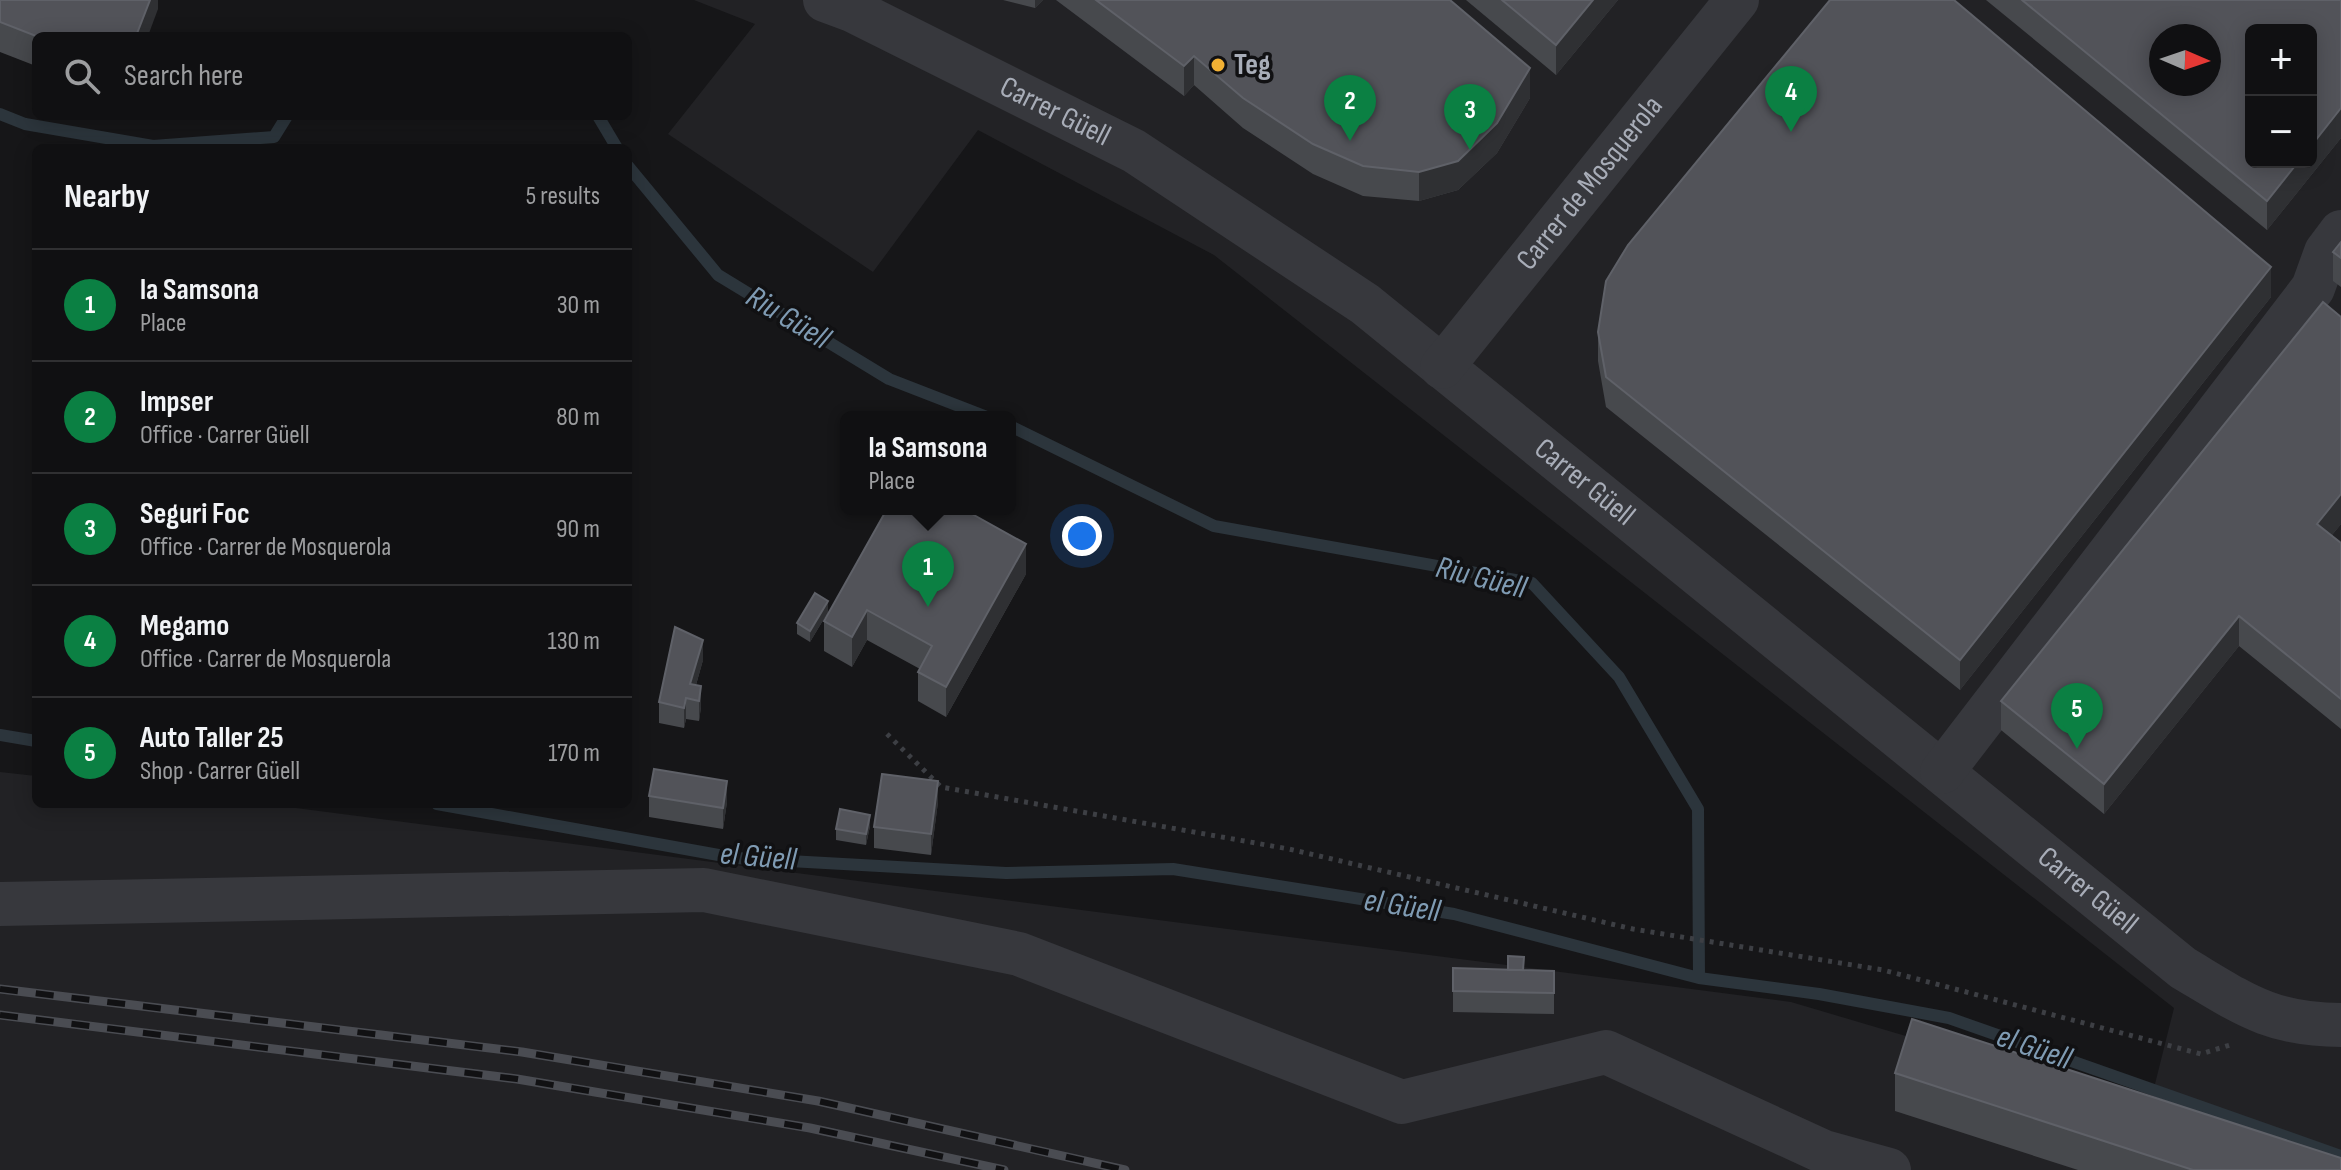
<!DOCTYPE html>
<html lang="en">
<head>
<meta charset="utf-8">
<style>
  body { margin:0; font-family:"Sofia Sans Condensed",sans-serif; background:#19191b; color:#f1f3f6 }
  .controls { position:absolute; right:24px; top:24px; display:grid; overflow:hidden; border-radius:12px; box-shadow:0 4px 20px #0003 }
  .controls button { width:72px; height:72px; display:grid; place-items:center; padding:0; border:0; border-bottom:2px solid #303032; background:#101012; color:#f1f3f6; font:40px sans-serif }
  .compass { position:absolute; left:2149px; top:24px; width:72px; height:72px; border-radius:50%; background:#101012; box-shadow:0 4px 20px #0003; rotate:92deg }
  .you { position:absolute; left:1082px; top:536px; width:28px; height:28px; margin:-20px; border:6px solid #fff; border-radius:50%; background:#1a73e8; box-shadow:0 0 0 12px #1a73e833 }
  .badge { display:grid; place-items:center; width:52px; height:52px; border-radius:50%; background:#0b8043; color:#fff; font-size:26px; font-weight:700 }
  .pin { position:absolute; translate:-50% -66px; filter:drop-shadow(0 2px 4px #0008) }
  .pin::after { content:''; position:absolute; top:42px; width:28px; height:24px; background:inherit; clip-path:polygon(0 0,100% 0,50% 100%) }
  .popup { position:absolute; left:840px; top:411px; width:176px; height:104px; box-sizing:border-box; display:grid; place-content:center; border-radius:12px; background:#101012; filter:drop-shadow(0 2px 6px #0005); font-size:26px; white-space:nowrap; color:#9c9d9f }
  .popup b { font-size:30px; color:#f1f3f6 }
  .popup::after { content:''; position:absolute; left:50%; top:100%; margin-left:-16px; border:16px solid transparent; border-top-color:#101012 }
  .list { margin:0; padding:0; list-style:none }
  h2 { display:flex; justify-content:space-between; align-items:center; height:104px; margin:0; padding:0 32px; font-size:34px }
  h2 small { font-size:26px; font-weight:400; color:#9c9d9f }
  .list li { display:grid; grid-template-columns:52px 1fr auto; gap:24px; align-items:center; box-sizing:border-box; height:112px; padding:0 32px; border-top:2px solid #303032 }
  .list b { display:block; font-size:30px; white-space:nowrap }
  .list p { margin:0; font-size:26px; white-space:nowrap; color:#9c9d9f }
  .list em { font-size:26px; font-style:normal; color:#9c9d9f }
  .icon { flex:none; width:44px; height:44px; fill:none; stroke:currentColor; stroke-width:2; stroke-linecap:round; stroke-linejoin:round }
  .map { position:relative; flex:none; width:2341px; height:1170px; overflow:hidden }
  .search { position:absolute; background:#101012; box-shadow:0 4px 20px #0003; left:32px; top:32px; width:600px; height:88px; display:flex; align-items:center; gap:20px; box-sizing:border-box; padding:0 28px; border-radius:12px; color:#9c9d9f; font-size:30px }
  .panel { position:absolute; background:#101012; box-shadow:0 4px 20px #0003; left:32px; top:144px; width:600px; height:664px; border-radius:12px }
  .map>svg:first-child { display:block }
  .built { fill:#222225; fill-rule:evenodd }
  .lines { fill:none; stroke-linecap:round; stroke-linejoin:round }
  .stream { stroke:#2c353c; stroke-width:12 }
  .path { stroke:#3d3f44; stroke-width:5; stroke-dasharray:4 6; stroke-linecap:butt }
  .minor { stroke:#37383d; stroke-width:44 }
  .rail-casing { stroke:#4a4c52; stroke-width:9 }
  .rail { stroke:#111113; stroke-width:6; stroke-dasharray:18; stroke-linecap:butt }
  .wall { fill:#47494d }
  .shaded-wall { fill:#2f3033 }
  .building { fill:#525359; stroke:#5f6168; stroke-width:2; fill-rule:evenodd }
  .poi-dot { fill:#f2b134; stroke:#111113; stroke-width:3 }
  .labels { text-anchor:middle; dominant-baseline:central; stroke-width:7; stroke-linejoin:round; paint-order:stroke }
  .poi-label { font-size:30px; font-weight:bold; fill:#a8adb8; stroke:#111113; text-anchor:start }
  .street-label { font-size:30px; fill:#a8adb8; stroke:#111113 }
  .water-label { font-size:32px; font-style:italic; fill:#7f9bb3; stroke:#111113 }
</style>
</head>
<body>
<div class="map">
<svg width="2341" height="1170" viewBox="0 0 2341 1170">
  <rect width="100%" height="100%" fill="#161618"/>
  <path class="built" d="M694,0H2341V1170H0V772L36,776V804H265L1791,1002L2149,1108L2174,1008L1214,255L978,130L873,272L668,134L755,24ZM2251,30H2311V162H2251ZM2161,36H2209V84H2161Z"/>
  <g class="lines">
    <path class="stream" d="M0,114L25,124L153,146L274,137L287,116
      M598,116L617,148
      M628,166L718,275L889,379L987,417
      M1010,426L1214,526L1532,583L1619,677L1698,809L1699,978
      M0,735L36,741
      M437,804L735,858L1006,873L1173,869L1454,914L1699,978L1819,994L1949,1018L2341,1156"/>
    <path class="path" d="M887,734L941,787L1289,849L1633,929L1883,970L2201,1054L2230,1045"/>
    <g class="minor">
      <path id="s1" d="M825,0L852,10L1134,151L1365,304L2183,968C2242,1003 2270,1025 2341,1025"/>
      <path id="s2" d="M1442,367L1737,0"/>
      <path d="M1942,772L2313,288L2326,252L2341,232"/>
      <path d="M0,904L704,890L1019,954L1402,1102L1606,1052L1824,1152L1889,1170"/>
    </g>
    <g class="rail-casing">
      <path id="rail" d="M0,989L522,1052L818,1101L1125,1170
        M0,1015L517,1079L810,1128L1004,1170"/>
    </g>
    <use href="#rail" class="rail"/>
  </g>
  <path class="wall" d="M0,0H158V9L36,36V66L0,52Z
    M1003,0H1043L1035,8Z
    M1056,0H1450L1530,98L1497,153L1458,190L1419,201L1363,196L1313,174L1243,128L1194,85L1184,96Z
    M1466,0H1618L1556,75Z
    M1986,0H2341V138L2267,230Z
    M2341,242V287L2333,281V252Z
    M2271,297L1960,690L1606,407L1598,361V332Z
    M2341,317V524L2332,535L2341,543V729L2239,646L2104,814L2001,730V701Z
    M1026,574L946,717L918,701V672L920,669L867,640L852,667L824,651V621Z
    M828,612L810,642L797,634V623Z
    M703,660L696,685L701,707L699,721L686,719L684,728L659,723V702Z
    M649,796L727,802L723,829L649,817Z
    M938,802L931,855L874,848V827Z
    M870,826L866,845L836,840V829Z
    M1453,968L1554,971V1014L1453,1012Z
    M1895,1073L2341,1170H2078L1895,1111Z"/>
  <path class="shaded-wall" d="M150,0H158V9L148,36H136Z
    M1035,0H1043L1035,8Z
    M1593,0H1618L1556,75V45Z
    M1194,56V85L1184,96V66Z
    M1530,68V98L1497,153L1458,190L1419,201V172Z
    M2341,108V138L2267,230V201L2298,162H2311V146Z
    M2271,267V297L1960,690V660Z
    M2341,494V524L2317,553V524Z
    M1026,544V574L946,717V687Z
    M828,601V612L810,642V631Z
    M867,610V640L852,667V637Z
    M2239,616V646L2104,814V784Z
    M703,640V660L692,699L690,684Z
    M701,686V707L699,721V701Z
    M686,698V719L684,728V708Z
    M727,781V802L723,829V808Z
    M938,781V802L931,855V834Z
    M870,815V826L866,845V834Z"/>
  <path class="building" d="M0,0H150L136,36H36L0,22Z
    M1096,0H1450L1530,68L1497,123L1458,161L1419,172L1363,166L1313,144L1243,98L1194,56L1184,66Z
    M1502,0H1593L1556,45Z
    M1830,0H1954L2271,267L1960,660L1606,377L1598,332L1606,281L1628,245Z
    M2022,0H2341V108L2311,146V30H2251V162H2298L2267,201ZM2161,36H2209V84H2161Z
    M2341,242V258L2333,252Z
    M2323,302L2341,317V494L2317,524L2341,543V699L2239,616L2104,784L2001,701Z
    M887,509H963L1026,544L946,687L918,672L932,646L867,610L852,637L824,621Z
    M815,593L828,601L810,631L797,623Z
    M675,627L703,640L690,684L701,686L699,701L686,698L684,708L659,702Z
    M654,769L727,781L723,808L649,796Z
    M882,774L938,781L931,834L874,827Z
    M840,809L870,815L866,834L836,829Z
    M1508,956L1524,957L1523,970H1508Z
    M1453,968L1554,971V993L1453,991Z
    M1912,1019L2341,1158V1170H2193L1895,1073Z"/>
  <circle class="poi-dot" cx="1218" cy="65" r="8"/>
  <g class="labels">
    <g class="poi-label">
      <text x="1234" y="65">Teg</text>
    </g>
    <g class="street-label">
      <text stroke="none"><textPath href="#s1" startOffset="256">Carrer Güell</textPath></text>
      <text stroke="none"><textPath href="#s2" startOffset="236">Carrer de Mosquerola</textPath></text>
      <text stroke="none"><textPath href="#s1" startOffset="904">Carrer Güell</textPath></text>
      <text stroke="none"><textPath href="#s1" startOffset="1552">Carrer Güell</textPath></text>
    </g>
    <g class="water-label">
      <text transform="translate(788 318) rotate(31)">Riu Güell</text>
      <text transform="translate(1481 578) rotate(14)">Riu Güell</text>
      <text transform="translate(758 857) rotate(5)">el Güell</text>
      <text transform="translate(1402 906) rotate(9)">el Güell</text>
      <text transform="translate(2034 1048) rotate(19)">el Güell</text>
    </g>
  </g>
</svg>
<div class="controls">
<button>+</button>
<button>−</button>
</div>
<svg class="compass" viewBox="-18 -18 36 36"><path d="M0-13l5 13h-10z" fill="#e53935"/><path d="M0 13l5-13h-10z" fill="#9c9d9f"/></svg>
<div class="you"></div>
<div class="pin badge" style="left:928px;top:607px">1</div>
<div class="popup"><b>la Samsona</b>Place</div>
<div class="pin badge" style="left:1350px;top:141px">2</div>
<div class="pin badge" style="left:1470px;top:150px">3</div>
<div class="pin badge" style="left:1791px;top:132px">4</div>
<div class="pin badge" style="left:2077px;top:749px">5</div>
<div class="search"><svg class="icon" aria-label="search" viewBox="0 0 24 24"><circle cx="10" cy="10" r="6"/><path d="M15 15l6 6"/></svg>Search here</div>
<section class="panel">
<h2>Nearby<small>5 results</small></h2>
<ul class="list">
<li><span class="badge">1</span><div><b>la Samsona</b><p>Place</p></div><em>30 m</em></li>
<li><span class="badge">2</span><div><b>Impser</b><p>Office · Carrer Güell</p></div><em>80 m</em></li>
<li><span class="badge">3</span><div><b>Seguri Foc</b><p>Office · Carrer de Mosquerola</p></div><em>90 m</em></li>
<li><span class="badge">4</span><div><b>Megamo</b><p>Office · Carrer de Mosquerola</p></div><em>130 m</em></li>
<li><span class="badge">5</span><div><b>Auto Taller 25</b><p>Shop · Carrer Güell</p></div><em>170 m</em></li>
</ul>
</section>
</div>
</body>
</html>
